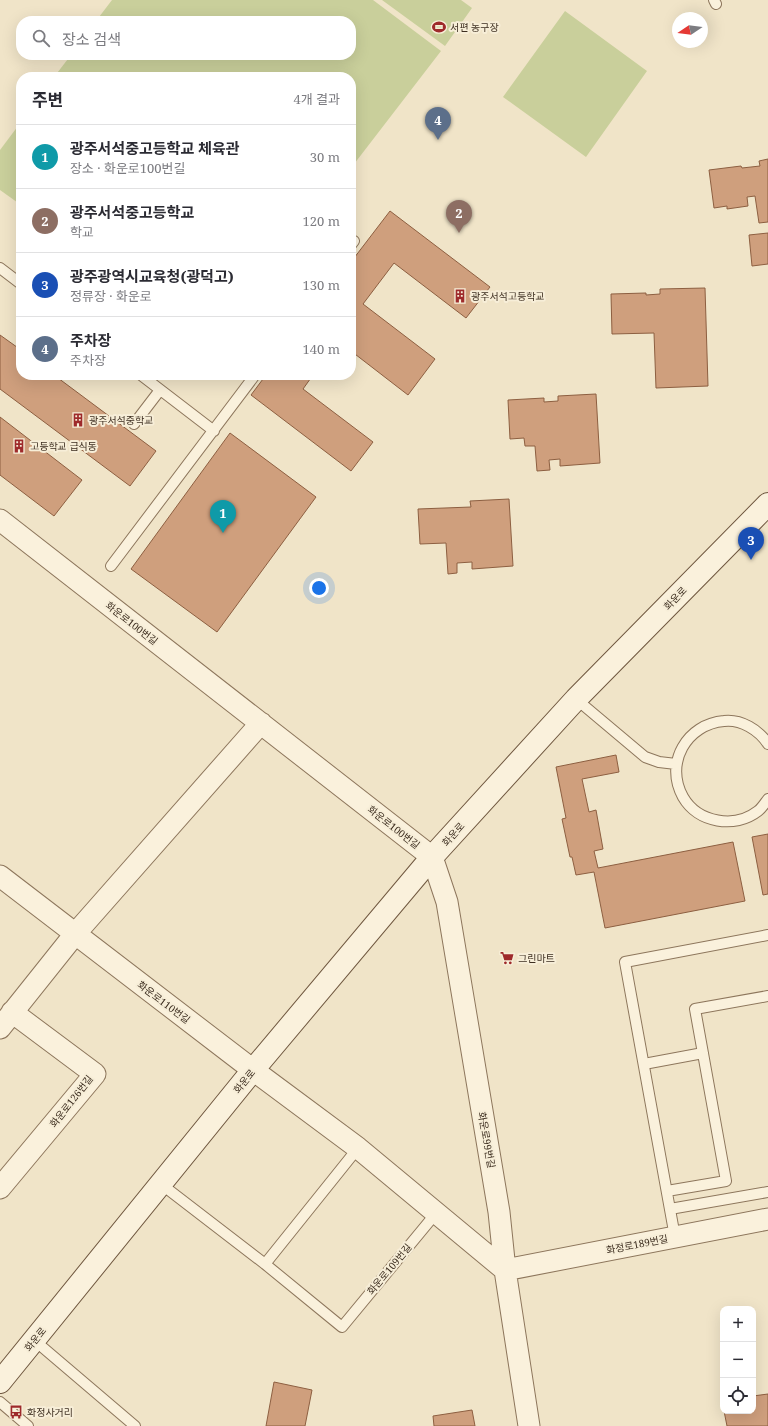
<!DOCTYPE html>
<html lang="ko">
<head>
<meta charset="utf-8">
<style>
  body { margin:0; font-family:"Noto Serif","Noto Sans KR",serif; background:#f2f2f3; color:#2b2b33 }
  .controls { position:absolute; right:12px; bottom:12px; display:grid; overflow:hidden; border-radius:8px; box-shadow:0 4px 16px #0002 }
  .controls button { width:36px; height:36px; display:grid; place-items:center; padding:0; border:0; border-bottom:1px solid #e1e1e2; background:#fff; color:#2b2b33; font:20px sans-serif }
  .compass { position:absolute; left:672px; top:12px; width:36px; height:36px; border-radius:50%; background:#fff; box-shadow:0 4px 16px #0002; rotate:257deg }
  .you { position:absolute; left:319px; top:588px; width:14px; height:14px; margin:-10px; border:3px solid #fff; border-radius:50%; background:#1a73e8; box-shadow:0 0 0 6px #1a73e833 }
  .badge { display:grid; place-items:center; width:26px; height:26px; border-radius:50%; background:#9e2a2b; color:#fff; font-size:13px; font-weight:700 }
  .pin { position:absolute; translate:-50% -33px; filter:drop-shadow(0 1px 2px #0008) }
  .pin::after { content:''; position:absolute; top:21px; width:14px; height:12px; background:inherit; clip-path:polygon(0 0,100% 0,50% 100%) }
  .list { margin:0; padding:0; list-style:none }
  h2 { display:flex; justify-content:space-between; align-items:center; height:52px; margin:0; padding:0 16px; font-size:17px }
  h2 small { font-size:13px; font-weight:400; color:#7c7c81 }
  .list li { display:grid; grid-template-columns:26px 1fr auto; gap:12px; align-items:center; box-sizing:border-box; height:64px; padding:0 16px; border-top:1px solid #e1e1e2 }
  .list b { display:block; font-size:15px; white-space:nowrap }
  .list p { margin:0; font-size:13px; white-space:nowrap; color:#7c7c81 }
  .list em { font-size:13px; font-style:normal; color:#7c7c81 }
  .icon { flex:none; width:22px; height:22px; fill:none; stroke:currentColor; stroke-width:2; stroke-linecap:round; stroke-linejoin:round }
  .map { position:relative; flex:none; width:768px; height:1426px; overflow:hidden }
  .search { position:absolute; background:#fff; box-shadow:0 4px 16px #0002; left:16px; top:16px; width:340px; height:44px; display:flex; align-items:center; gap:10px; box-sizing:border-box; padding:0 14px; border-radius:16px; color:#7c7c81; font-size:15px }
  .panel { position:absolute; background:#fff; box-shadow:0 4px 16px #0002; left:16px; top:72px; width:340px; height:308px; border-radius:16px }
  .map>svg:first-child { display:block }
  .green { fill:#c9cf9b }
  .building { fill:#cf9f7d; stroke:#8d5f41 }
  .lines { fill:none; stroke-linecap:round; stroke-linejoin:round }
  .lane-casing { stroke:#8d765c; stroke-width:12 }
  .street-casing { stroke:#8d765c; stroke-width:23 }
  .secondary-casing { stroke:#6f573f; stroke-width:24 }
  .lane { stroke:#faf1dc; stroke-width:10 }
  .street { stroke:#faf1dc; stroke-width:21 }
  .secondary { stroke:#faf1dc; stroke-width:22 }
  .labels { text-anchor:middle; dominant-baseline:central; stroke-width:4; stroke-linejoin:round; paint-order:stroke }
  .poi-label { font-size:10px; fill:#3d2e20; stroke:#f7eed8; text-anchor:start }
  .street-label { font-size:10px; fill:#3d2e20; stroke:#f7eed8 }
</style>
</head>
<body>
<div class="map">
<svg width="768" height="1426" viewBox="0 0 768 1426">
  <rect width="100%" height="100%" fill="#f0e4c8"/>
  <path class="green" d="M112,0H373L441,51L351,168V77H54L71,55H351V21H96Z
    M382,0H461L472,8L445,46Z
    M565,11L647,71L586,157L503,97Z
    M21,122V205L0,190V150Z"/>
  <path class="building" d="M768,159V222L759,223L755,196L747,197L748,206L727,209V206L714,208L709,170L741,166L742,168L760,166L759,161Z
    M390,211L490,287L466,318L394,263L363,304L435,359L408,395L351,351V262Z
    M768,233V264L752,266L749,235Z
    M705,288L708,386L656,388L654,333L612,334L611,294L646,293V295L660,294V289Z
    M0,335L21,350V375H54L156,451L130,486L0,389Z
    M266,375H313L303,389L373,442L351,471L251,395Z
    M596,394L600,463L560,466V459L549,460L550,470L537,471L535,446H525L524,438L510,439L508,400L544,398V402L558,401V396Z
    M0,417L82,480L54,516L0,475Z
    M230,433L316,497L217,632L131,569Z
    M509,499L513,566L472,569V562L457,563V573L448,574L446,543L420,544L418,509L471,507L470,501Z
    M616,755L619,772L582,779L589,812L596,810L603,849L594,851L598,868L733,842L745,901L605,928L594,872L576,875L572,857H570L562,819L566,818L556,767Z
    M768,834V894L763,895L752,837Z
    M274,1382L312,1390L305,1426H266Z
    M768,1394V1426H727L724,1411H753V1396Z
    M472,1410L475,1426H434L433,1416Z"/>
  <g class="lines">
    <g class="lane-casing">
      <path id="lane" d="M714,0L716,4
        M351,245L354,241
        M0,268L21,284
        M141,375L214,431
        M134,424L160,390
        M111,566L255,375
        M576,699L645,757L659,762L676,764
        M768,744C759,730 741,719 724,721C687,724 664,763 683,797C698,823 735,829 758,811C762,808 765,803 768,799
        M644,1064L703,1053
        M161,1184L265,1264L342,1327L437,1212
        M667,1191L726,1181L695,1009L768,996
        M670,1209L768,1192
        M675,1237L625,962L768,935
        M265,1264L358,1148
        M34,1340L135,1426
        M0,1402L28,1426"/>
    </g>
    <g class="street-casing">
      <path id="street" d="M0,520L432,857L447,902L499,1212L505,1270L529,1426
        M0,876L253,1070L358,1148L505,1270L768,1219
        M0,1028L75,934L261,723
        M0,1188L95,1074L12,1012"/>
    </g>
    <g class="secondary-casing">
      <path id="secondary" d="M0,1382L253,1070L432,857L576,699L768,504"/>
    </g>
    <use href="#lane" class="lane"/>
    <use href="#street" class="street"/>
    <use href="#secondary" class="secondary"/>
  </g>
  <defs>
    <g id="stadium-bare" transform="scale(1.08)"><path d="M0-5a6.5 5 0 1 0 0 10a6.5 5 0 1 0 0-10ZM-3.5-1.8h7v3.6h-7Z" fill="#9e2a2b" stroke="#f7eed8" stroke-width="2.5" paint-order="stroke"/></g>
    <g id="building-bare" transform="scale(1.08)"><path d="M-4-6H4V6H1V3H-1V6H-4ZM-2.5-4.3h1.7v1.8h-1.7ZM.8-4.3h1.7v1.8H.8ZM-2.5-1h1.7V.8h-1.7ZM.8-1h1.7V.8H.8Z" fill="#9e2a2b" stroke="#f7eed8" stroke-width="2.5" paint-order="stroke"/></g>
    <g id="supermarket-bare" transform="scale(1.08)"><path d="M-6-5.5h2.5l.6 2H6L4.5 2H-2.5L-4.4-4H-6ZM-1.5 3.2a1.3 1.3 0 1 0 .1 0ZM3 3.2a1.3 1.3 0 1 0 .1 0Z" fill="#9e2a2b" stroke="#f7eed8" stroke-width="2.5" paint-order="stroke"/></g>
    <g id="bus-bare" transform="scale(1.08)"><path d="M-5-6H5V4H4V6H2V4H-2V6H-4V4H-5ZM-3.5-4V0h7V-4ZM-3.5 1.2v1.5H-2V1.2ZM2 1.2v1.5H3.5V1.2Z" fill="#9e2a2b" stroke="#f7eed8" stroke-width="2.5" paint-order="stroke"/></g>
  </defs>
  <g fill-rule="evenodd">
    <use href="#stadium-bare" x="439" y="27"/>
    <use href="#building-bare" x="460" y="296"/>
    <use href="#building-bare" x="78" y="420"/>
    <use href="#building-bare" x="19" y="446"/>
    <use href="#supermarket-bare" x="507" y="958"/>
    <use href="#bus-bare" x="16" y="1412"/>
  </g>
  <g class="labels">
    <g class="poi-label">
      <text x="450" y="27">서편 농구장</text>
      <text x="471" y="296">광주서석고등학교</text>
      <text x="89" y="420">광주서석중학교</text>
      <text x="30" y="446">고등학교 급식동</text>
      <text x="518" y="958">그린마트</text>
      <text x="27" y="1412">화정사거리</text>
    </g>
    <g class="street-label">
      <text transform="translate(675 598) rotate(-46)">화운로</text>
      <text transform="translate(132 623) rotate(38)">화운로100번길</text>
      <text transform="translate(394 827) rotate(38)">화운로100번길</text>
      <text transform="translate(453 834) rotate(-48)">화운로</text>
      <text transform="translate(164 1002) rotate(37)">화운로110번길</text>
      <text transform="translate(244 1081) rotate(-51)">화운로</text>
      <text transform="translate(71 1101) rotate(-52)">화운로126번길</text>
      <text transform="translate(487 1140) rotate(80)">화운로99번길</text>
      <text transform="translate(637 1244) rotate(-11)">화정로189번길</text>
      <text transform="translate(389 1269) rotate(-50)">화운로109번길</text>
      <text transform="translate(35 1339) rotate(-51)">화운로</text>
    </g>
  </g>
</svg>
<div class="controls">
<button>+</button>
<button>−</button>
<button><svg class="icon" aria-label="locate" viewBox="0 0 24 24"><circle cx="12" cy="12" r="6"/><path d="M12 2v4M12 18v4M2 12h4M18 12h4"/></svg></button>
</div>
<svg class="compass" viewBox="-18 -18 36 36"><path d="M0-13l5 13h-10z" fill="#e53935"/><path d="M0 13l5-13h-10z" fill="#7c7c81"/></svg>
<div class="you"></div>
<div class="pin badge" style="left:223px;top:533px;background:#0f9aa8">1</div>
<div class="pin badge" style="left:459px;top:233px;background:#8d6e63">2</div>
<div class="pin badge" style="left:751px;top:560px;background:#1a4fb4">3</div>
<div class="pin badge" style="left:438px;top:140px;background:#5c6f8a">4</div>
<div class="search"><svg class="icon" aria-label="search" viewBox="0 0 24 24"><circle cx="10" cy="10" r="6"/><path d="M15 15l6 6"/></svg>장소 검색</div>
<section class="panel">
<h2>주변<small>4개 결과</small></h2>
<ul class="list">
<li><span class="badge" style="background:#0f9aa8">1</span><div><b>광주서석중고등학교 체육관</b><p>장소 · 화운로100번길</p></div><em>30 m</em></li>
<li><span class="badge" style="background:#8d6e63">2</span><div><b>광주서석중고등학교</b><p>학교</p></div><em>120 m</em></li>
<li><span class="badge" style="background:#1a4fb4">3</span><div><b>광주광역시교육청(광덕고)</b><p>정류장 · 화운로</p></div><em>130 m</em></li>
<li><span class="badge" style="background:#5c6f8a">4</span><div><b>주차장</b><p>주차장</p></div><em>140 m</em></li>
</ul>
</section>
</div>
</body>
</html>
